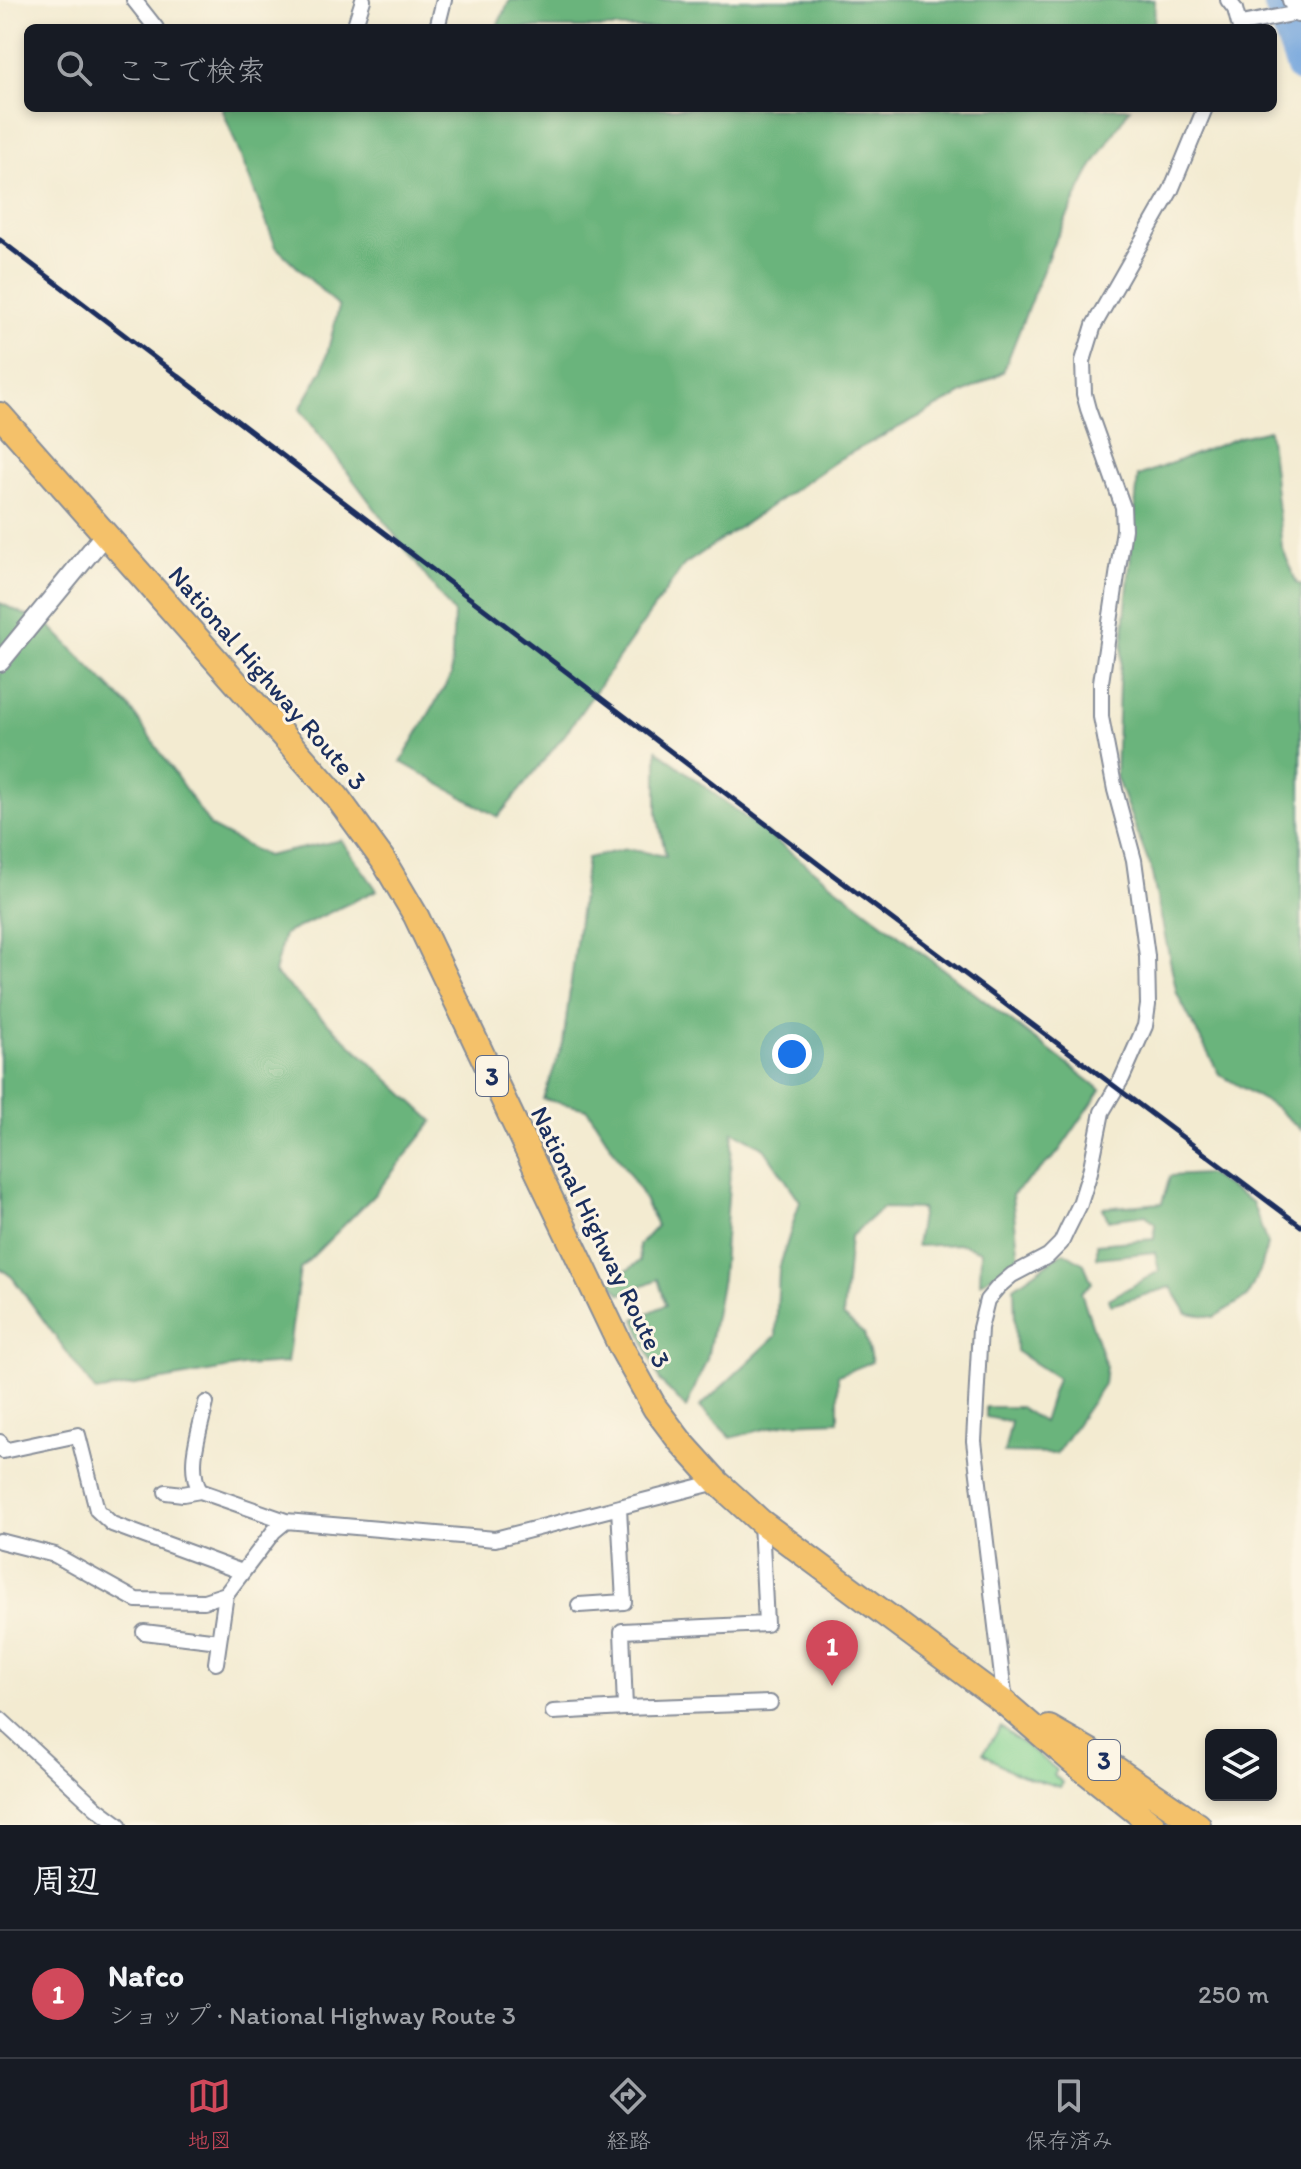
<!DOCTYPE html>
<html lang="ja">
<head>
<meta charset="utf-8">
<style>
  body { margin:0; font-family:Itim,"Klee One",sans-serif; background:#20242c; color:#f1f3f6 }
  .controls { position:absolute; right:24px; bottom:24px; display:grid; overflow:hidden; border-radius:12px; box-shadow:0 4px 12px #0003 }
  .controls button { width:72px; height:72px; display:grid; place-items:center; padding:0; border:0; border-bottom:2px solid #363941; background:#171b24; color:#f1f3f6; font:40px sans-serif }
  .you { position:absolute; left:792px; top:1054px; width:28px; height:28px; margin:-20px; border:6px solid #fff; border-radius:50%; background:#1a73e8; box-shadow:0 0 0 12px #1a73e833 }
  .badge { display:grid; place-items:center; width:52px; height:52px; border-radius:50%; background:#d1495b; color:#fff; font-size:26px; font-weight:700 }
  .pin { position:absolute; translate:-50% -66px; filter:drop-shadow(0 2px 4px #0008) }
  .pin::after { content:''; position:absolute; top:42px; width:28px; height:24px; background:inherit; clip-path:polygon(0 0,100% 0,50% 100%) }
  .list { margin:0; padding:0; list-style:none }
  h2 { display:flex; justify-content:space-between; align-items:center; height:104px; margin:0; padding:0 32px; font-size:34px }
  h2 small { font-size:26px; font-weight:400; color:#9ea1a6 }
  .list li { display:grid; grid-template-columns:52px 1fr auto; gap:24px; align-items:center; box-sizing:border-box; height:128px; padding:0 32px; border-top:2px solid #363941 }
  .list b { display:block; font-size:30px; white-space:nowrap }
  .list p { margin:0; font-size:26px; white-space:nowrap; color:#9ea1a6 }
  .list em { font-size:26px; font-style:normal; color:#9ea1a6 }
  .icon { flex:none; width:44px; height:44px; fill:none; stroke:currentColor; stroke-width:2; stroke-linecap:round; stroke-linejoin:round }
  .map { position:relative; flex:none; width:1301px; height:1825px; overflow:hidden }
  .search { position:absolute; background:#171b24; box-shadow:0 4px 12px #0003; left:24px; right:24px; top:24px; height:88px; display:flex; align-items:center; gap:20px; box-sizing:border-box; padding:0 28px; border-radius:12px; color:#9ea1a6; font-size:30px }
  .sheet { height:232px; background:#171b24 }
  nav { display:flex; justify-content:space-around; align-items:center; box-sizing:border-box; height:112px; border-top:2px solid #363941; background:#171b24; font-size:22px; color:#9ea1a6 }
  nav a { display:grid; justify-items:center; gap:4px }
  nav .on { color:#d1495b }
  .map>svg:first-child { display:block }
  .green { fill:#83d291; stroke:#4f8078; stroke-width:2 }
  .forest { fill:#6ab47b; stroke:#42726c; stroke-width:2 }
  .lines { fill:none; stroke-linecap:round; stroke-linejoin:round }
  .river { stroke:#72a4dd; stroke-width:30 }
  .minor-casing { stroke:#878d98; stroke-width:18 }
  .tertiary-casing { stroke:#878d98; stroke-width:22 }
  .trunk-casing { stroke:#878d98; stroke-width:28 }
  .minor { stroke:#fff; stroke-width:14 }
  .tertiary { stroke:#fff; stroke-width:18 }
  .trunk { stroke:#f4c16a; stroke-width:24 }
  .rail { stroke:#1b2f5e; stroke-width:5 }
  .labels { text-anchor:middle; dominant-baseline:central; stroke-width:6; stroke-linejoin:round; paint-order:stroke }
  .shield { fill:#fcf5e5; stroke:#5e6a86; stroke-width:2 }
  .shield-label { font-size:24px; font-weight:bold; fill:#1b2f5e }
  .street-label { font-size:26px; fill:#1b2f5e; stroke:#fcf5e5 }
</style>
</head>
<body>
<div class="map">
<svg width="1301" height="1825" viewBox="0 0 1301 1825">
  <rect width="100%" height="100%" fill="#fcf5e5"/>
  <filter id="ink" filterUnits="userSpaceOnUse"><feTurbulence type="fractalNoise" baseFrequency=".0125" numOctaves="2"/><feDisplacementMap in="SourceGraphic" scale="16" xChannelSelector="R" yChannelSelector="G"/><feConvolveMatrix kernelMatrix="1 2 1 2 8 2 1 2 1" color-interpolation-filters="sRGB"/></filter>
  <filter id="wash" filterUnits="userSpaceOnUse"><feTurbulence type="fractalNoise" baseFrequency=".006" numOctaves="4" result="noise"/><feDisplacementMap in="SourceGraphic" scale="32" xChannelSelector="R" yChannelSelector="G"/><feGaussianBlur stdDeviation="1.8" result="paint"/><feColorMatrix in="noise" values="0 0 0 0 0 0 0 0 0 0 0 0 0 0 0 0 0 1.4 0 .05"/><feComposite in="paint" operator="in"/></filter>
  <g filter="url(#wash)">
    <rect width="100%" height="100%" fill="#f3ebd1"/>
    <path class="green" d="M1001,1727L1057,1770L1054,1775L1063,1783L1060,1787L1014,1773L983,1753Z"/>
    <path class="forest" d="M510,0H1155L1154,28H496Z
      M222,108H1130L1091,169L1052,247L1003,372L841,458L684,565L564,736L498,817L401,762L451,676L454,614L300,409L323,369L339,307L276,247Z
      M1269,430L1282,547L1297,584H1301V1130L1275,1107L1219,1074L1177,994L1151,869L1116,777L1119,684L1138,476L1240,437Z
      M0,603L51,627L130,708L211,827L266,856L341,840L377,890L284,934L274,973L433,1121L375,1194L300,1269L287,1363L242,1366L96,1392L12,1277L0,1268Z
      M657,750L1101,1090L1057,1154L1012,1195L1019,1259L980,1283L981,1251L961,1244L916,1246L922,1209L882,1208L850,1237L843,1316L864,1334L872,1362L838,1375V1421L787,1423L731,1438L700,1407L776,1336L779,1269L800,1201L763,1147L733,1131L722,1278L707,1359L686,1408L660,1381L635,1319L666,1305L658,1279L621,1294L611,1282L640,1261L639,1245L657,1226L639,1189L587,1109L543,1099L563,1044L587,858L626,849L666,856L657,814Z
      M1207,1174L1252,1202L1267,1244L1262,1266L1247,1297L1214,1317L1187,1313L1171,1287L1111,1305L1109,1299L1159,1271L1155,1252L1097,1258V1244L1154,1239L1155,1224L1146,1215L1108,1220L1103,1208L1162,1203L1170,1176Z
      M1064,1252L1084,1264L1092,1283L1081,1292L1106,1366L1104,1384L1056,1454L1004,1453L1011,1422L986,1417V1407H1020L1043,1422L1057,1378L1016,1351L1014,1287Z"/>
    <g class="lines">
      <path class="river" d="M1277,0L1301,68"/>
    </g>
  </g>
  <g filter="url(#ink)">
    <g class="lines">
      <g class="minor-casing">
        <path id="minor" d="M134,0L156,28
          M1228,0L1235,9L1240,28
          M1241,24L1298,13
          M354,28L363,0
          M437,28L444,0
          M206,1403C200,1430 186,1466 200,1491L286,1521
          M0,1442L3,1451L78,1435L97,1510L112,1524L242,1572
          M166,1492L183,1494L200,1491
          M761,1522L766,1624L622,1631L625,1708L770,1703
          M0,1541L55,1555L136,1600L204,1601L226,1594L274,1531L286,1521L495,1539L717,1482
          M579,1605L624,1602L619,1508
          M144,1632L219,1641
          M216,1663L226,1594
          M1005,1702L974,1441L980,1328L987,1300L998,1287L1012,1275L1048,1256L1061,1243L1068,1228L1080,1204L1090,1172L1102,1112L1122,1078L1145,1026L1148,1005L1147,956L1134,860L1115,790L1101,717V682L1124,529L1123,507L1088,409L1084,394L1083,361L1094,325L1171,190L1205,108
          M553,1712L625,1708
          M0,1719L96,1808L119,1825"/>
      </g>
      <g class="tertiary-casing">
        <path id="tertiary" d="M1292,0L1298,13
          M0,662L105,534"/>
      </g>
      <g class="trunk-casing">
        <path id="trunk" d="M0,415L337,797L383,860L416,916L622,1349L655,1408L680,1441L717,1482L761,1522L1005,1703L1070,1759L1153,1825
          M1049,1728L1091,1752L1198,1825"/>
      </g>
      <use href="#minor" class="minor"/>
      <use href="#tertiary" class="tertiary"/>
      <use href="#trunk" class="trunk"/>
      <path class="rail" d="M0,240L825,869L1301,1226"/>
    </g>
  </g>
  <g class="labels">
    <g class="shield">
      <rect x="476" y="1056" width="32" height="40" rx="6"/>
      <rect x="1088" y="1740" width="32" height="40" rx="6"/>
    </g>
    <g class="shield-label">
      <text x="492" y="1076">3</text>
      <text x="1104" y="1760">3</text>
    </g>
    <g class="street-label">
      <text transform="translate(268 678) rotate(49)">National Highway Route 3</text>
      <text transform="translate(601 1237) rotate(64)">National Highway Route 3</text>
    </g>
  </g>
</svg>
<div class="controls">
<button><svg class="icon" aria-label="layers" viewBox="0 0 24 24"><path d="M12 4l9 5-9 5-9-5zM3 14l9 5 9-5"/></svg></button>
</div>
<div class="you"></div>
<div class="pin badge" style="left:832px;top:1686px">1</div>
<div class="search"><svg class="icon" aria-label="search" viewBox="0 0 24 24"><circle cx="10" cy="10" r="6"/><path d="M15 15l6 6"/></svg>ここで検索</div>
</div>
<section class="sheet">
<h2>周辺<small></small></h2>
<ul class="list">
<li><span class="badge">1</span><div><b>Nafco</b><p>ショップ · National Highway Route 3</p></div><em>250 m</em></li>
</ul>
</section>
<nav>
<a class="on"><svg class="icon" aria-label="map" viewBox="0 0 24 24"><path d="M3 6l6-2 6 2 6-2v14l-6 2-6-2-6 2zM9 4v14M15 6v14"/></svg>地図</a>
<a><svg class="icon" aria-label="directions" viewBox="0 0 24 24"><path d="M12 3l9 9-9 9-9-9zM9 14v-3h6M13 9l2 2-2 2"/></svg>経路</a>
<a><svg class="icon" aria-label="saved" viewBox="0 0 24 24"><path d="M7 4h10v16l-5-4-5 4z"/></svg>保存済み</a>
</nav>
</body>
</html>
